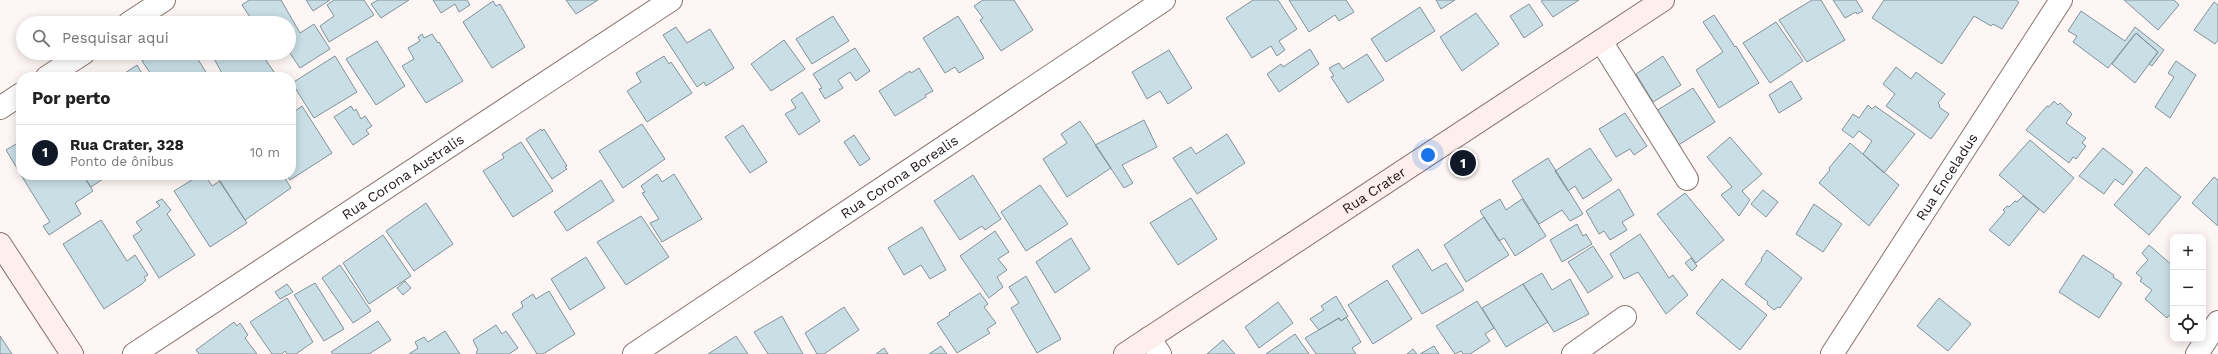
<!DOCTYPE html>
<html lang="pt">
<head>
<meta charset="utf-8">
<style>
  body { margin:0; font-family:"Work Sans",sans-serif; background:#f2f2f2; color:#222 }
  .controls { position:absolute; right:12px; bottom:12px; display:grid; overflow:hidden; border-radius:8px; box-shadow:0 2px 10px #0003 }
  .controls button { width:36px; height:36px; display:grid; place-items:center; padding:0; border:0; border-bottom:1px solid #e0e0e0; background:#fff; color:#222; font:20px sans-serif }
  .you { position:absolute; left:1428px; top:155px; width:14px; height:14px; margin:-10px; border:3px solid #fff; border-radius:50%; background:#1a73e8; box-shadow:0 0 0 6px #1a73e833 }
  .badge { display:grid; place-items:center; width:26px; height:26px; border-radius:50%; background:#111827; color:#fff; font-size:13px; font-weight:700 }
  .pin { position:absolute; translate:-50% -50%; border:2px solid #fff; box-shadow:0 1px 4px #0006 }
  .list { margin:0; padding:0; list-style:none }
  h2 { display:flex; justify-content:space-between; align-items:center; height:52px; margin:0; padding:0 16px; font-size:17px }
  h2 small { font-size:13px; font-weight:400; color:#767676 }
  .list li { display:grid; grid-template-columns:26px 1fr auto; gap:12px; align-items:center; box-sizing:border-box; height:56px; padding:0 16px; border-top:1px solid #e0e0e0 }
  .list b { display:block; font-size:15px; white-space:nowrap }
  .list p { margin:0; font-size:13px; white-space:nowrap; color:#767676 }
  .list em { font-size:13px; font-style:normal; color:#767676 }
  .icon { flex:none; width:22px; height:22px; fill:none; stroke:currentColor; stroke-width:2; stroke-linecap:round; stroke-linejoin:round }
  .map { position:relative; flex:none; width:2218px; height:354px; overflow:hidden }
  .search { position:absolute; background:#fff; box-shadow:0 2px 10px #0003; left:16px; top:16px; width:280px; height:44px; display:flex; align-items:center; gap:10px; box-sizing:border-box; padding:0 14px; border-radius:22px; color:#767676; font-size:15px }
  .panel { position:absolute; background:#fff; box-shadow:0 2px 10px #0003; left:16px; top:72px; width:280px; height:108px; border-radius:16px }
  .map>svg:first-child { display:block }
  .building { fill:#c9dee5; stroke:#80939a }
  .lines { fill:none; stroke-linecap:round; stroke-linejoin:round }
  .street-casing { stroke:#86736f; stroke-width:24 }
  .secondary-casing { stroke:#86736f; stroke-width:24 }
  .street { stroke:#fff; stroke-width:22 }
  .secondary { stroke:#feeeec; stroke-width:22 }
  .labels { text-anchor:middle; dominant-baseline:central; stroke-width:3.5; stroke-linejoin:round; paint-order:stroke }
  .street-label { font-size:14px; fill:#201817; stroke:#fff }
</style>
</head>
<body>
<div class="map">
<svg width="2218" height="354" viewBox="0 0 2218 354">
  <rect width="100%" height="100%" fill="#fef6f4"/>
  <path class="building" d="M249,0H281L300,33L314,24L330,49L300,68L289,52V23H254L242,5Z
    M306,0H330L313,11Z
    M334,0H364L374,15L329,42L320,26L334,16L327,5Z
    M378,0H409L381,18L371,4Z
    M433,0H467L470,5L459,12L455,4L441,13Z
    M566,0H598L576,14Z
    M983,0H1014L1033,30L1001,51L980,20L983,18L974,6Z
    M1253,0H1278L1297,29L1279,41L1285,50L1277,56L1271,46L1252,58L1226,18Z
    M1289,0H1346L1354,12L1339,21L1335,15L1309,32Z
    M1436,0H1455L1441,9Z
    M1543,0H1579L1553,17L1541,1Z
    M1812,0H1821L1845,40L1807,62L1779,20Z
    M1833,0H1856L1863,11L1857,14L1856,12L1845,18Z
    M1884,0H2016L2019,2L2002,29L1993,24L1991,26L1974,16L1942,64L1872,18Z
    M2124,0H2174L2179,5L2158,30Z
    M493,1L496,6L500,4L525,47L492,68L463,22Z
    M2214,2L2218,5V40L2215,44L2194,30Z
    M1529,4L1543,25L1524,38L1510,16Z
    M1420,7L1435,31L1386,62L1371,39Z
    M2081,11L2125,41L2135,27L2164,50L2152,66L2149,64L2158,52L2136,33L2108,68L2073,42L2077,36L2068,31Z
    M1476,13L1499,44L1462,71L1440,37Z
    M1714,15L1735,47L1736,46L1759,83L1719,108L1696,70L1723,52L1703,22Z
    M833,16L849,41L812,64L796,39Z
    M958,16L984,58L959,73L955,67L945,73L923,38Z
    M1776,22L1803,61L1770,83L1743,43Z
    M676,27L687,43L710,29L734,68L706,86L704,82L697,87L663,35Z
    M2136,33L2158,52L2135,83L2112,64Z
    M422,34L424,38L432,34L438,43L439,42L463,81L426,103L402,66L414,59L408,48L420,41L418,37Z
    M784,40L805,69L771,91L751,64Z
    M377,41L405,86L376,105L346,59Z
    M855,48L870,71L856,81L850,72L838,80L843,88L825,99L819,89L822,88L813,74Z
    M1310,49L1319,64L1279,92L1267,74L1281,64L1283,67Z
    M1169,50L1192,88L1168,104L1160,91L1147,99L1132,72Z
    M155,53H194L209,77H153L142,61Z
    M211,53H261L274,72L266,77H224Z
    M1367,54L1384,80L1348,103L1331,77L1334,76L1329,68L1339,63L1343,69Z
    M335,56L357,92L314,118L292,83Z
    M664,56L669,64L671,62L692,93L647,122L627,91L641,82L636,73Z
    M1663,56L1681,85L1653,102L1636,74Z
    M2176,61L2196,75L2170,118L2155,107L2174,77L2168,73Z
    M137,65L144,77H119Z
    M1896,67L1911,79L1916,72L1945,94L1938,103L1940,105L1939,107L1949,114L1931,139L1886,106L1895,94L1883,84Z
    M919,68L933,91L925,95L926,97L895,116L879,91L910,71L911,73Z
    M1791,81L1802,99L1779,113L1769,95Z
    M1693,88L1715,122L1677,146L1656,111Z
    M802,92L820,121L799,135L785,114L796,108L791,100Z
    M2054,101L2058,105L2060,103L2072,114L2066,123L2086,138L2082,143L2086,146L2076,159L2073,157L2069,163L2026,130L2047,106L2049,107Z
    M1868,105L1872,109L1875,106L1915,134L1884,173L1863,154L1872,141L1859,131L1853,138L1842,130L1853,114L1859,118Z
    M302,106L332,153L290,180L287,175H291V114Z
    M351,106L354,111L356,109L361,119L365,116L372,126L366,130L369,134L353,145L334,117Z
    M1625,113L1647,146L1634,155L1630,149L1616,157L1599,129Z
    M1144,120L1157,147L1122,165L1133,183L1124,188L1095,145Z
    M1080,121L1111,168L1067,197L1043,159L1067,143L1061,134Z
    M642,124L665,159L623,188L599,151Z
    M743,125L767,162L750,173L725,137Z
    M541,129L542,131L544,129L567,166L565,167L567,169L552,179L526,139Z
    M1227,134L1245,163L1197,194L1173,158L1191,147L1196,154Z
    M854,135L870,159L860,166L844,142Z
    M1730,137L1762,174L1742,191L1750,200L1739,216L1721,195L1732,187L1707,157Z
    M2030,140L2074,178L2044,213L1999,175Z
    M21,141V175L6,150Z
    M521,142L553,191L513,217L483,171L504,158L502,154Z
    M1850,143L1899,185L1869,226L1819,183L1830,170L1829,168Z
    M1590,148L1612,180L1583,199L1575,186L1568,191L1555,171Z
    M2103,148L2133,172L2123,185L2115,179L2104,194L2079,176Z
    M1548,158L1583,214L1570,221L1562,210L1539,224L1512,181Z
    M2146,167L2181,197L2149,235L2114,205Z
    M657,174L662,182L674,174L702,219L662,242L650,223L659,219L642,193L645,192L641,186Z
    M21,175H83L93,191L75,203L81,214L49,235L43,226L50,222Z
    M83,175H109L91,187Z
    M200,175H205L212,186L220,181L247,223L210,247L174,191Z
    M230,175H283L291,188L245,220L218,179L223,176L225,178Z
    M973,175L1001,219L985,230L982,226L960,240L934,201Z
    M2214,177L2218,180V226L2192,203Z
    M601,180L614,201L567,231L554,212Z
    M1040,185L1068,224L1026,251L1001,212Z
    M1619,189L1634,215L1622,222L1627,230L1610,240L1604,231L1599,234L1586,211Z
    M1763,190L1778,202L1766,217L1751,204Z
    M1685,193L1724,240L1696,263L1657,214Z
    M2023,196L2039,209L2009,246L1989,230L2005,212L2003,210L2007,206L2009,207L2015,201L2017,202Z
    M1191,198L1217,239L1178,265L1150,223Z
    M162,199L171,210L167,214L195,255L159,278L133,236L142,230L136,222L160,206L156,202Z
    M1500,199L1506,210L1522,199L1546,236L1515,256L1504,238L1499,241L1480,211Z
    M426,203L453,244L414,271L386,231Z
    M1814,204L1842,224L1823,252L1796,234Z
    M641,216L669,257L626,285L597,242Z
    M1484,217L1509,255L1466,282L1444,245Z
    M101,220L127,261L135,255L148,275L144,277L146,280L142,284L104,309L63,244Z
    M1577,224L1583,236L1586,234L1592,244L1562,262L1550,240Z
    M922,227L946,270L930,279L921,265L904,275L888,248Z
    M995,231L1009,252L998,259L1007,270L997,277L1003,287L989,298L960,256Z
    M1640,234L1669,278L1673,275L1688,295L1666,314L1638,272L1624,279L1610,254Z
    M383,235L411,276L369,304L343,263Z
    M1071,238L1090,269L1055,293L1036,262Z
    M2149,245L2173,266V311L2167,318L2145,299L2152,290L2140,281L2142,278L2136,273L2148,260L2142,253Z
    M1593,246L1613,277L1588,293L1568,262Z
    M1418,249L1432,271L1446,263L1464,290L1422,314L1392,266Z
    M1767,250L1802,278L1780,308L1778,307L1774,310L1767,304L1768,302L1745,284L1762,260L1761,259Z
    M2083,255L2114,275L2113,277L2122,283L2099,318L2059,292Z
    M586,257L605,288L570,310L551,279Z
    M1691,258L1697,266L1692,271L1685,263Z
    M340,265L371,311L353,323L322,278Z
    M1542,273L1552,290L1570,279L1589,314L1554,332L1523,284Z
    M1026,276L1061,339L1037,353L1011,308L1019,303L1009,287Z
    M1722,279L1767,315L1740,350L1696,313Z
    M1387,280L1412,319L1373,344L1348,305Z
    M405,281L411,288L403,295L397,288Z
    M315,283L344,329L324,341L294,295Z
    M287,284L293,292L280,299L275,292Z
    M1523,284L1548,322L1506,347L1482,308Z
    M549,291L575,334L543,354H537L512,314L523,307L521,302L533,294L536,299Z
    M980,293L988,304L984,307L996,323L987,329L990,333L957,353L937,323L950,315L949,313Z
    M1336,296L1348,316L1341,321L1339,318L1319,330L1310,319L1324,310L1321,306Z
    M287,298L313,342L296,354H287L285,351L282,354H272L250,322Z
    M1939,298L1971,324L1948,351L1917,326Z
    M1477,301L1494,328L1485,334L1490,341L1470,354H1463L1461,351L1455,354L1436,326Z
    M1278,302L1293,323L1259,348L1245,327Z
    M844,307L859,330L824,354H817L805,333Z
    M782,316L803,354H768L754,332Z
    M1346,317L1361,342L1352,348L1356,354H1316L1305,338L1339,318L1341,321Z
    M378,321L391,340L369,354H333L331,352Z
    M234,322L237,326L240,323L248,335L245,338L257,354H199L196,350Z
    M496,325L502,334L506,331L518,348L509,354H477L476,352L478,350L473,340Z
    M445,331L460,354H409L418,348L415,342L424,337L428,342Z
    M1295,334L1309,354H1266Z
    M0,336L12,354H0Z
    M736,336L748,354H708Z
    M1223,340L1235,354H1207Z
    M941,346L947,354H929Z
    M1434,346L1439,354H1420Z
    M884,348L888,354H876Z
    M1413,349L1417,354H1407Z"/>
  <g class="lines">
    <g class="street-casing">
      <g id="street">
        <path d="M129,23L164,0"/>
        <path d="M1601,41L1687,179"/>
        <path d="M47,77L84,53"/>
        <path d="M0,108L21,94"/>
        <path d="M1149,338L1160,354"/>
        <path id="s1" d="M134,354L671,0"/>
        <path id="s2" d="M634,354L1164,0"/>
        <path d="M1573,354L1625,317"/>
        <path id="s3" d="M1832,354L2061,0"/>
        <path d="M2197,354L2218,322"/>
      </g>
    </g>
    <g class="secondary-casing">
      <g id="secondary">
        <path d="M0,244L72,354"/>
        <path id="s4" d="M1125,354L1663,0"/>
      </g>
    </g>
    <use href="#street" class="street"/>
    <use href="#secondary" class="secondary"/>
  </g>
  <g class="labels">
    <g class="street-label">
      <text stroke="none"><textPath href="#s1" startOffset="322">Rua Corona Australis</textPath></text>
      <text stroke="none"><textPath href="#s2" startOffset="319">Rua Corona Borealis</textPath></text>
      <text stroke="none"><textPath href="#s3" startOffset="211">Rua Enceladus</textPath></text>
      <text stroke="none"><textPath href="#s4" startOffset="298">Rua Crater</textPath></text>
    </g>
  </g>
</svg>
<div class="controls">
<button>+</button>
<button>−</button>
<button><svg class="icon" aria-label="locate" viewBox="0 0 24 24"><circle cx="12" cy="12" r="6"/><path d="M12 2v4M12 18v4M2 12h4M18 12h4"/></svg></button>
</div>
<div class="you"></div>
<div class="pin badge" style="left:1463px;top:163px">1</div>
<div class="search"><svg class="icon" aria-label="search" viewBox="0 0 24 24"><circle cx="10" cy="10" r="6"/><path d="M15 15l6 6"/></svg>Pesquisar aqui</div>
<section class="panel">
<h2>Por perto<small></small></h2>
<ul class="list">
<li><span class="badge">1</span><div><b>Rua Crater, 328</b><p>Ponto de ônibus</p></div><em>10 m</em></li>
</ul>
</section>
</div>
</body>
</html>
